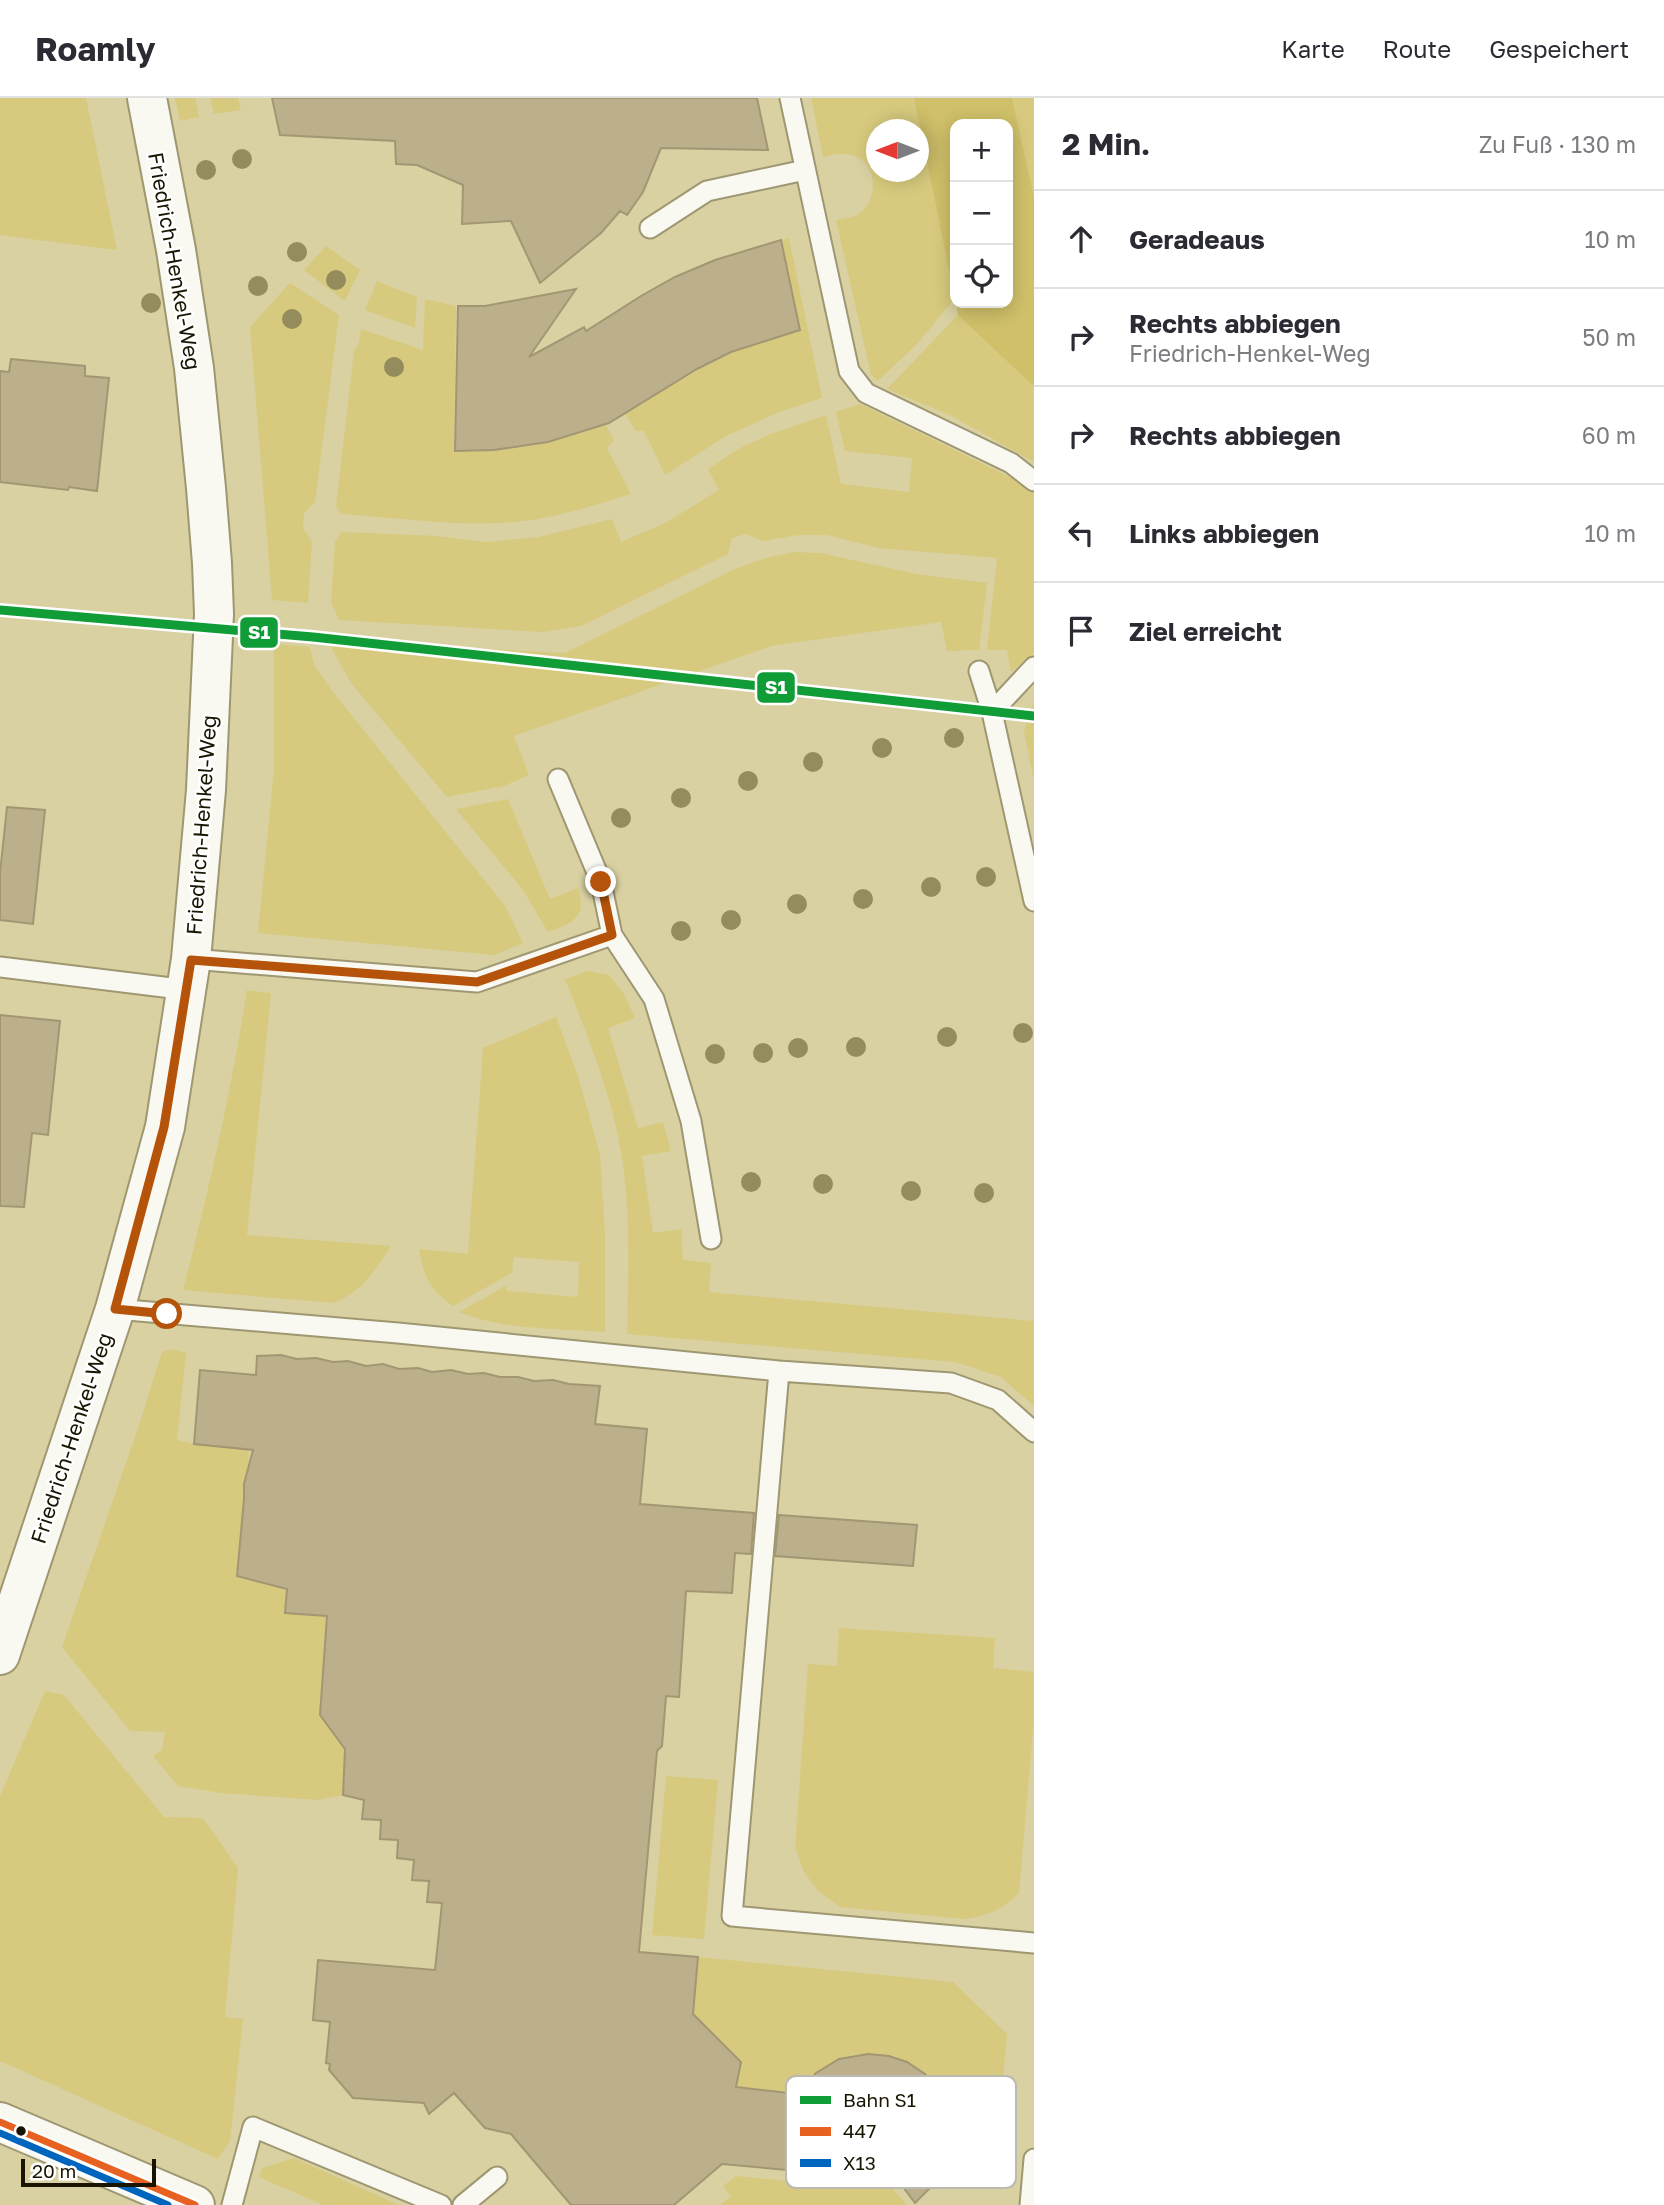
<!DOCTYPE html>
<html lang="de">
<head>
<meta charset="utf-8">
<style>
  body { margin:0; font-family:"Golos Text",sans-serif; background:#f7f7f7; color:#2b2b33 }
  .controls { position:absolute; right:21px; top:21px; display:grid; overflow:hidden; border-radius:14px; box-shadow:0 4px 18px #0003 }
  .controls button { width:63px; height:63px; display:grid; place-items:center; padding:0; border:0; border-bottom:2px solid #e1e1e2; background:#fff; color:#2b2b33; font:35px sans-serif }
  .compass { position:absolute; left:866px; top:21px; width:63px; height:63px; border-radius:50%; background:#fff; box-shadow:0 4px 18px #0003; rotate:270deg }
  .scale { position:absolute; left:21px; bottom:18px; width:135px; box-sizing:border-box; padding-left:7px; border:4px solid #1a1500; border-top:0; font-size:19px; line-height:24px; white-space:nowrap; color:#1a1500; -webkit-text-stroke:5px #fff; paint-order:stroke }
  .stop { position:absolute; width:21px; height:21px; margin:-16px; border:5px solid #b45309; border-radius:50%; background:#fff }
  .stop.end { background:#b45309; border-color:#fff; box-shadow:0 2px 7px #0008 }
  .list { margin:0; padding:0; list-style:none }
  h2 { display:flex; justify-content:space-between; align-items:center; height:91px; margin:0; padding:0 28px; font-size:30px }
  h2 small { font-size:23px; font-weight:400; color:#7c7c81 }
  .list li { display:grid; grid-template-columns:46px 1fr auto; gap:21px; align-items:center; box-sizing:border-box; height:98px; padding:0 28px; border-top:2px solid #e1e1e2 }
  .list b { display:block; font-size:26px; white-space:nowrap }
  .list p { margin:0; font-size:23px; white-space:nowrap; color:#7c7c81 }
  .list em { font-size:23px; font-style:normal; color:#7c7c81 }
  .icon { flex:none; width:38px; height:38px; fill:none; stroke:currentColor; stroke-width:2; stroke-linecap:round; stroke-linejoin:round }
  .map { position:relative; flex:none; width:1034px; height:2107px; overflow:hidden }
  header { display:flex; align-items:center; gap:42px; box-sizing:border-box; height:98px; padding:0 35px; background:#fff; border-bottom:2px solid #e1e1e2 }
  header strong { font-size:33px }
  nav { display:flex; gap:38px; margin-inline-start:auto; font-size:24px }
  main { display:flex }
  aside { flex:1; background:#fff }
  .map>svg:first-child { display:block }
  .green { fill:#d7ca7e; fill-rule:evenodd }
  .forest { fill:#cfc069 }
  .building { fill:#bbaf8c; stroke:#a39773; stroke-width:2 }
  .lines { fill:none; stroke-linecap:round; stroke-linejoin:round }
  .service-casing { stroke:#9e9771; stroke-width:23 }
  .minor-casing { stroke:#9e9771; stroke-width:42 }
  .tertiary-casing { stroke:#9e9771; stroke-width:42 }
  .service { stroke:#f9f8f1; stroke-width:19 }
  .minor { stroke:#f9f8f1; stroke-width:38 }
  .tertiary { stroke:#f9f8f1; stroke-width:38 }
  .bus-1-casing { stroke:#fff; stroke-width:12 }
  .bus-2-casing { stroke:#fff; stroke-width:12 }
  .bus-1 { stroke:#e76120; stroke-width:7 }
  .bus-2 { stroke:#0065bd; stroke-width:7 }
  .rail-1-casing { stroke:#fff; stroke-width:14 }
  .rail-1 { stroke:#109c37; stroke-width:9 }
  .tree { fill:#948c5d }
  .route { stroke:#b45309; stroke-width:9 }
  .bus-dot { fill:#1a1500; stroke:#fff; stroke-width:2.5 }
  .labels { text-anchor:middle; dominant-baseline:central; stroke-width:5; stroke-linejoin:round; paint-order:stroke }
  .street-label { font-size:21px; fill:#1a1500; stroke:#fff }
  .key { fill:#fff; stroke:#bab9b2; stroke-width:2 }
  .key-label { font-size:19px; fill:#1a1500 }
  .line-badge { stroke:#fff; stroke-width:2.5 }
  .badge-label { font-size:19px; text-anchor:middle; font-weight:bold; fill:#fff }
</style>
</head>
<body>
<header>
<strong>Roamly</strong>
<nav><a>Karte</a><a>Route</a><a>Gespeichert</a></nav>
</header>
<main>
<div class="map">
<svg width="1034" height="2107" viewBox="0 0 1034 2107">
  <rect width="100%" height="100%" fill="#d9d1a2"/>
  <path class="green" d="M0,0H86L117,152L0,137Z
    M175,0H195L199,19L180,23Z
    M210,0H238L241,12L214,16Z
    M811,0H914L955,200L918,245L878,283L871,277L836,122C842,121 851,120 857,117C878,105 879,67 855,58C844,54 834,57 823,59ZM876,32H918V74H876Z
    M1012,0H1034V99Z
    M789,140L822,300L779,314L726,338L665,377L644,333H636L625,316L696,273L731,255L800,232L782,142Z
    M326,148L360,172L345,203L304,172Z
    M377,183L417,199L415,230L365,212Z
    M290,185L339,217L315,404L304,415L303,430L312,444L308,505L272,502L250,229Z
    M425,201L456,208L454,353C507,355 557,346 605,326L614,342L607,350L631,396C598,406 565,417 531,422C473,431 401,420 341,416L336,408L354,253L359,245L361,231L423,252Z
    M958,217L1032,287L1034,286V364L952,318L887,291Z
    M860,306L1012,380L1034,395V555L1011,574L1007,552H987L997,460L879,450L827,437H798L763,443L746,436L732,440L728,456L581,528L543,534L339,522L331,504L335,444L341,434L437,438L485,444L539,439L612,421L621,444L665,425L719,392L708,371L738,351L771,336L826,317L841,386L909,394L912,360L845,353L836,314Z
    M795,454L820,455L916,476L987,485L979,552L947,553L941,524L771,548L514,638L529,677L504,688L447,699L351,585L332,551L333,546L338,543L565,555L735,471L766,460Z
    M274,546L310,549L314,567L333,594L506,809L523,845L494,857L258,835L274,671Z
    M1034,602V683L1024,634Z
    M508,701L550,801L578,790C587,819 574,825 548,834L523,792L456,711Z
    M587,873L609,877L624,896L635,920L608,930L638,1030L663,1024L671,1053L642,1058L653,1135L681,1131L683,1162L711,1165L709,1194L1034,1223V1308L1001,1279L955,1264L627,1236C628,1177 631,1111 621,1054C611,994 587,937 565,881Z
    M247,892L271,895L247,1137L391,1148C374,1174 363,1193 333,1205L183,1192C209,1092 231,994 247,892Z
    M556,919L578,978L600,1056L605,1135V1234C557,1230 503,1232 459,1214L506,1188L507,1193L578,1199L579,1164L514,1159L512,1175L453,1208C430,1192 424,1179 419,1151L468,1156L483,950Z
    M171,1251L186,1255L177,1342L194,1346L249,1351L248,1370L244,1386V1401L237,1478L266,1486L288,1484L286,1515L327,1518L320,1617L345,1651L343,1697L318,1702L221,1695L178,1688L153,1658L162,1652L165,1634L130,1633L62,1549L138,1330L162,1254Z
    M839,1530L995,1540L993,1570L1034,1574V1621L1019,1795C1003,1811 988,1818 965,1821L840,1809L818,1793L804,1774L795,1749L808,1566L837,1568Z
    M45,1593L64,1597L164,1719L203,1720L238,1770L225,1919L243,1921L230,2043L218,2061L0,1963V1698Z
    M666,1678L718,1682L704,1841L652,1837Z
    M698,1859L953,1884L1007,1936L998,2036L952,2031C951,2024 950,2016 948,2010C930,1968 882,1945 839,1961C822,1968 810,1982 798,1996L736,1989L741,1964L693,1916Z
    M294,2060L399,2107H323L259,2079L262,2070Z
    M820,2075C843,2092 860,2089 886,2084L907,2107H720L731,2098L723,2088L736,2078L806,2085Z"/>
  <path class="forest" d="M914,0H1012L1034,99V286L1032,287L958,217L956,205H1008V26H955V201Z"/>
  <path class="building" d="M272,0H757L768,52L661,50L643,94L627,117L620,113L601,135L540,185L511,123L462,126L463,87L417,67L396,66L395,43L280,37Z
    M781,142L800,232L731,254L697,271L609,325L548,344L494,352L455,353L458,208H485L576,191L529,259L584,229L586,233L641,198L675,179L715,162Z
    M11,261L85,268V278L109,280L97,393L69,389L68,392L0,384V273L9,274Z
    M7,709L45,712L33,826L0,822V775Z
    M0,917L60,923L48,1037L32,1035L24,1109L0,1108Z
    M281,1257L297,1261L316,1260L333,1264L348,1263L366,1268L383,1266L399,1271L418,1270L432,1274L451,1272L468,1276L484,1275L500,1279H518L534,1283L553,1282L569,1286L600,1288L595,1326L647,1331L640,1406L754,1415L751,1456L735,1455L732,1495L686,1493L679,1599L666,1598L662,1648L657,1653L639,1854L698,1859L693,1916L741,1964L736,1989L798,1996L816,1975L839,1961L868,1956L889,1958L907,1964L925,1976L948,2010L952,2031L946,2062L933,2087L915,2105L891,2073L859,2076L824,2071L820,2075L722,2066L674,2107H571L511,2036L485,2030L454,1995L429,2016L424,2005L353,2000L329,1972L330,1966L326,1965L330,1924L313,1922L318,1862L435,1872L442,1805L427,1804L429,1783L412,1782L414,1762L397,1760L398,1742L380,1741L381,1722L362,1721L364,1702L343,1697L345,1651L320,1617L327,1518L285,1515L287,1491L237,1478L244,1401V1386L253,1352L194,1346L200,1272L256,1277L257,1258Z
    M779,1417L917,1427L913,1468L775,1458Z"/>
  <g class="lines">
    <g class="service-casing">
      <path id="service" d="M790,0L849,273L866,295L1011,365L1034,383
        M650,130L707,93L805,72
        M979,573L992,614L1034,803
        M992,614L1034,569
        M558,681L601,784L612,837L654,901L691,1023L711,1141
        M191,861L477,884L612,837
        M0,869L188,892
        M115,1211L398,1235L779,1273L951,1285L998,1302L1034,1334
        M779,1273L732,1818L1034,1845
        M232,2107L253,2029L441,2107
        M463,2107L497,2079
        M1030,2107L1034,2061"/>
    </g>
    <g class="minor-casing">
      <path id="minor" d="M0,1557L115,1211L165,1029L191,861L206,692L214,516L212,465L206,390L194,270L176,152L147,0"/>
    </g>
    <g class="tertiary-casing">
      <path id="tertiary" d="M0,2024L195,2107"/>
    </g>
    <use href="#service" class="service"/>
    <use href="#minor" class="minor"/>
    <use href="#tertiary" class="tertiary"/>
    <g class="bus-1-casing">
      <path id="bus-1" d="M0,2024L195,2107"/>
    </g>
    <g class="bus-2-casing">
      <path id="bus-2" d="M0,2035L168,2107"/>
    </g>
    <use href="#bus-1" class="bus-1"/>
    <use href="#bus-2" class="bus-2"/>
    <g class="rail-1-casing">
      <path id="rail-1" d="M0,512L313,539L1034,618"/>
    </g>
    <use href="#rail-1" class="rail-1"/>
  </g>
  <g class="tree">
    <circle cx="242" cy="61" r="10"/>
    <circle cx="206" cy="72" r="10"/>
    <circle cx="297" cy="154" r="10"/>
    <circle cx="336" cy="182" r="10"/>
    <circle cx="258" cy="188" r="10"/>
    <circle cx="151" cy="205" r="10"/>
    <circle cx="292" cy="221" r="10"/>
    <circle cx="394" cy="269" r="10"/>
    <circle cx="954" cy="640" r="10"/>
    <circle cx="882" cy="650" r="10"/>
    <circle cx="813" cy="664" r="10"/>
    <circle cx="748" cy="683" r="10"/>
    <circle cx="681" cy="700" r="10"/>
    <circle cx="621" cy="720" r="10"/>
    <circle cx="986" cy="779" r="10"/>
    <circle cx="931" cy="789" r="10"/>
    <circle cx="863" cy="801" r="10"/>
    <circle cx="797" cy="806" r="10"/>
    <circle cx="731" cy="822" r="10"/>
    <circle cx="681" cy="833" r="10"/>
    <circle cx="1023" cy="935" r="10"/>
    <circle cx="947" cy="939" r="10"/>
    <circle cx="856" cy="949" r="10"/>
    <circle cx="798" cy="950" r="10"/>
    <circle cx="763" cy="955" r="10"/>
    <circle cx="715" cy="956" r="10"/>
    <circle cx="751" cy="1084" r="10"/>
    <circle cx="823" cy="1086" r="10"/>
    <circle cx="911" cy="1093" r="10"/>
    <circle cx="984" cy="1095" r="10"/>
  </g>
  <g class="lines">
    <path class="route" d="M167,1216L115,1211L164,1029L191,862L477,884L612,837L601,784"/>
  </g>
  <circle class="bus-dot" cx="21" cy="2033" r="6"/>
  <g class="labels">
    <g class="street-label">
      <text transform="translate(175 163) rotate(80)">Friedrich-Henkel-Weg</text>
      <text transform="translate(201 727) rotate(-86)">Friedrich-Henkel-Weg</text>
      <text transform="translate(71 1340) rotate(-72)">Friedrich-Henkel-Weg</text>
    </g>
  </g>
  <rect x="786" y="1978" width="230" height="112" rx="10" class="key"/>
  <rect x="800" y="1998" width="31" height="8" fill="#109c37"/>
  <rect x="800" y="2029" width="31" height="9" fill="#e76120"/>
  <rect x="800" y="2061" width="31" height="8" fill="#0065bd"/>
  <g class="key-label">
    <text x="843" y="2009">Bahn S1</text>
    <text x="843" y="2040">447</text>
    <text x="843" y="2072">X13</text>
  </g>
  <g class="line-badge">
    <rect x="239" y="518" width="40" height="33" rx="7" fill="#109c37"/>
    <rect x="756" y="573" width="40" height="33" rx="7" fill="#109c37"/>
  </g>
  <g class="badge-label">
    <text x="259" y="541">S1</text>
    <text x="776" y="596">S1</text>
  </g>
</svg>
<div class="controls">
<button>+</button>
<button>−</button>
<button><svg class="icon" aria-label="locate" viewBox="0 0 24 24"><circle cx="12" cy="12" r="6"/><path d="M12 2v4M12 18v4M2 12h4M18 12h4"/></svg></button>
</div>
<svg class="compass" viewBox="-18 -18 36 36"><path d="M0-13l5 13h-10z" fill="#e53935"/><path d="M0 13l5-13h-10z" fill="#7c7c81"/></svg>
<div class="scale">20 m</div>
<div class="stop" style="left:167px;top:1216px"></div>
<div class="stop end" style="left:601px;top:784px"></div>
</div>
<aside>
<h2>2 Min.<small>Zu Fuß · 130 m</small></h2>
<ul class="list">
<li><svg class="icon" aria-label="ahead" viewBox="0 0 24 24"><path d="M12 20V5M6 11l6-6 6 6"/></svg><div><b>Geradeaus</b></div><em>10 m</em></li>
<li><svg class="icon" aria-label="right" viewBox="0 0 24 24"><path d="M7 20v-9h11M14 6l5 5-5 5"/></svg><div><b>Rechts abbiegen</b><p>Friedrich-Henkel-Weg</p></div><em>50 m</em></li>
<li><svg class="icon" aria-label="right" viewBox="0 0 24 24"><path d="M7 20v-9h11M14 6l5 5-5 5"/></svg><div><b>Rechts abbiegen</b></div><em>60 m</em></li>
<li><svg class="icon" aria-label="left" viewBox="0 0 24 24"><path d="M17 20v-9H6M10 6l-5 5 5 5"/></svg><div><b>Links abbiegen</b></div><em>10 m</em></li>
<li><svg class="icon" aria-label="arrive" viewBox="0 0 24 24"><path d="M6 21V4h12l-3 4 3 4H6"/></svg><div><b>Ziel erreicht</b></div></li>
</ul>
</aside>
</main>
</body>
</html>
